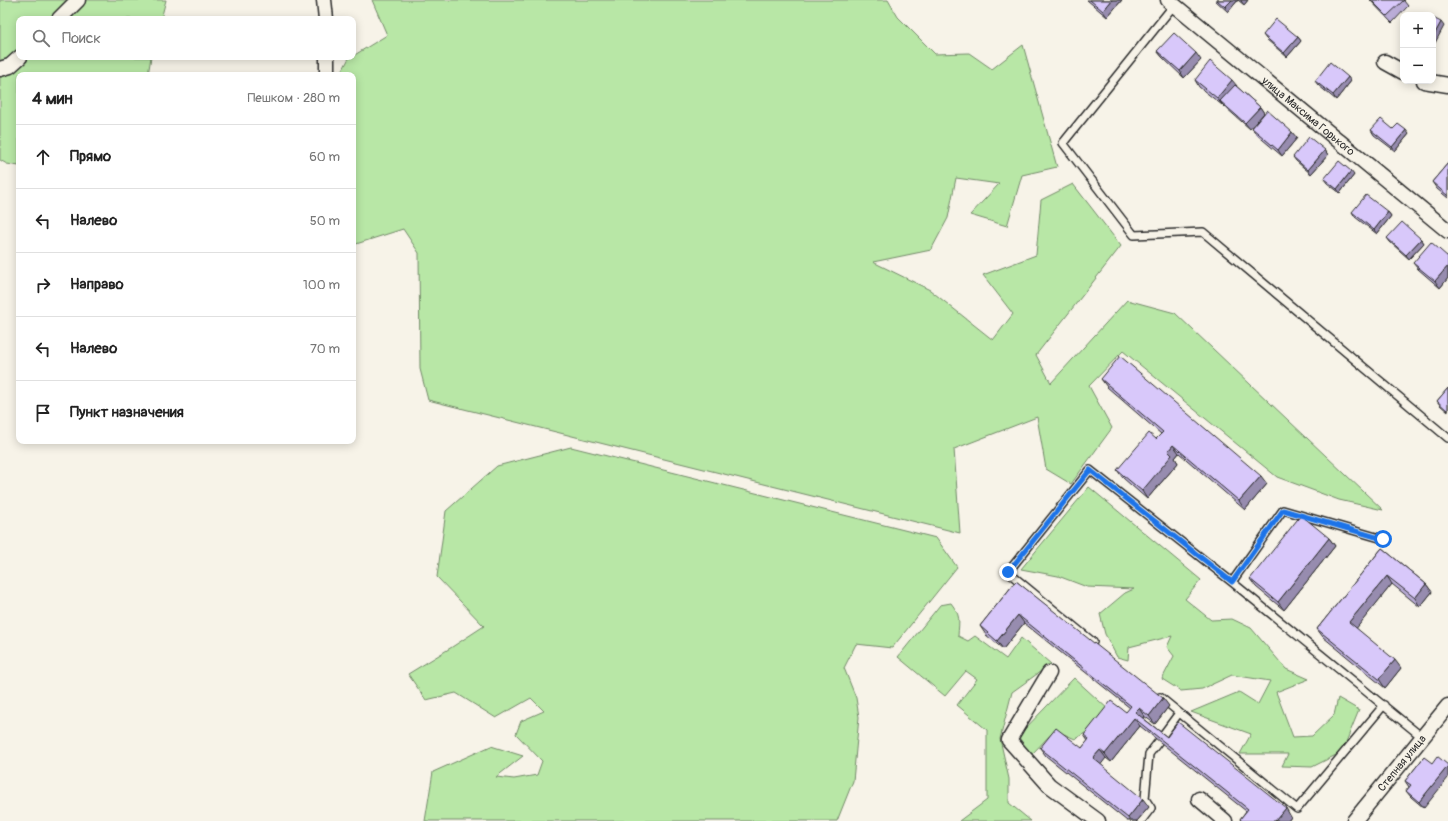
<!DOCTYPE html>
<html lang="ru">
<head>
<meta charset="utf-8">
<style>
  body { margin:0; font-family:Pangolin,sans-serif; background:#f2f2f2; color:#222 }
  .controls { position:absolute; right:12px; top:12px; display:grid; overflow:hidden; border-radius:8px; box-shadow:0 2px 10px #0003 }
  .controls button { width:36px; height:36px; display:grid; place-items:center; padding:0; border:0; border-bottom:1px solid #e0e0e0; background:#fff; color:#222; font:20px sans-serif }
  .stop { position:absolute; width:12px; height:12px; margin:-9px; border:3px solid #1a73e8; border-radius:50%; background:#fff }
  .stop.end { background:#1a73e8; border-color:#fff; box-shadow:0 1px 4px #0008 }
  .list { margin:0; padding:0; list-style:none }
  h2 { display:flex; justify-content:space-between; align-items:center; height:52px; margin:0; padding:0 16px; font-size:17px }
  h2 small { font-size:13px; font-weight:400; color:#767676 }
  .list li { display:grid; grid-template-columns:26px 1fr auto; gap:12px; align-items:center; box-sizing:border-box; height:64px; padding:0 16px; border-top:1px solid #e0e0e0 }
  .list b { display:block; font-size:15px; white-space:nowrap }
  .list em { font-size:13px; font-style:normal; color:#767676 }
  .icon { flex:none; width:22px; height:22px; fill:none; stroke:currentColor; stroke-width:2; stroke-linecap:round; stroke-linejoin:round }
  .map { position:relative; flex:none; width:1448px; height:821px; overflow:hidden }
  .search { position:absolute; background:#fff; box-shadow:0 2px 10px #0003; left:16px; top:16px; width:340px; height:44px; display:flex; align-items:center; gap:10px; box-sizing:border-box; padding:0 14px; border-radius:8px; color:#767676; font-size:15px }
  .panel { position:absolute; background:#fff; box-shadow:0 2px 10px #0003; left:16px; top:72px; width:340px; height:372px; border-radius:8px }
  .map>svg:first-child { display:block }
  .green { fill:#b8e7a6; stroke:#728968 }
  .lines { fill:none; stroke-linecap:round; stroke-linejoin:round }
  .lane-casing { stroke:#2b2b2b; stroke-width:10 }
  .street-casing { stroke:#2b2b2b; stroke-width:17 }
  .lane { stroke:#f7f3e8; stroke-width:7 }
  .street { stroke:#f7f3e8; stroke-width:14 }
  .wall { fill:#baacd7; stroke:#2b2b2b }
  .shaded-wall { fill:#978caf; stroke:#2b2b2b }
  .building { fill:#d8c8fa; stroke:#2b2b2b }
  .route { stroke:#1a73e8; stroke-width:5 }
  .labels { text-anchor:middle; dominant-baseline:central; stroke-width:4; stroke-linejoin:round; paint-order:stroke }
  .street-label { font-size:11px; fill:#2b2b2b; stroke:#f7f3e8 }
</style>
</head>
<body>
<div class="map">
<svg width="1448" height="821" viewBox="0 0 1448 821">
  <rect width="100%" height="100%" fill="#f7f3e8"/>
  <filter id="ink" filterUnits="userSpaceOnUse"><feTurbulence type="fractalNoise" baseFrequency=".025" numOctaves="2"/><feDisplacementMap in="SourceGraphic" scale="8" xChannelSelector="R" yChannelSelector="G"/><feConvolveMatrix kernelMatrix="1 2 1 2 8 2 1 2 1" color-interpolation-filters="sRGB"/></filter>
  <g filter="url(#ink)">
    <path class="green" d="M0,0H166L161,19H19V57H151L148,75H19V166L7,164L0,160Z
      M372,0H888L898,17L935,54L969,53L992,69L1023,45L1057,167L1022,175L1007,226L970,215L999,184L956,178L948,218L931,250L873,262L930,290L993,340L1013,314L983,275L1036,255L1041,200L1073,184L1121,246L1036,355L1051,383L1127,300L1175,313L1383,510L1339,500L1277,477L1123,351L1089,386L1112,428L1071,484L1046,469L1037,417L954,449L960,533L428,400L420,369L419,253L403,229L353,245V75H340L349,58L353,57V56L387,35Z
      M571,447L936,538L957,567L892,648L856,644L844,668L856,698L859,717L853,781L837,821H425L433,772L491,746L523,756L496,777L514,779L537,775L542,761L516,734L521,721L544,711L531,698L496,718L456,693L426,700L408,674L452,647L484,626L437,577L446,511L497,466Z
      M1089,487L1201,580L1185,599L1211,620L1232,619L1251,628L1286,669L1309,679L1276,692L1293,737L1312,736L1334,715L1338,698L1359,710L1342,752L1312,767L1282,766L1288,754H1240L1251,734L1191,712L1239,692L1258,704L1270,681L1232,675L1202,689L1181,691L1162,679L1174,656L1167,647L1172,636L1129,647L1128,660L1117,657L1105,634L1100,614L1125,593L1134,589L1087,587L1058,576L1021,569Z
      M951,603C961,616 959,620 958,636L968,641L975,636L1006,659L1021,638L1051,664L1012,692L1000,739L1009,779V803L1031,821H959L987,800V730L957,705L977,679L966,671L945,696L898,657L940,605Z
      M1074,678L1109,710L1090,730L1075,739L1055,730L1031,755L1018,736Z"/>
    <g class="lines">
      <g class="lane-casing">
        <path id="lane" d="M1174,5L1063,143L1134,235L1203,232L1448,438
          M1232,582L1283,510L1383,539
          M1093,642L1008,572L1090,470L1232,582L1422,737
          M1160,697L1297,809L1384,705
          M1162,736L1179,713
          M1141,821L1151,808L1145,799L1149,754L1159,741"/>
      </g>
      <g class="street-casing">
        <g id="street">
          <path d="M324,0L326,19"/>
          <path id="s1" d="M1168,0L1448,231"/>
          <path d="M59,19L78,0"/>
          <path d="M327,57V75"/>
          <path d="M1385,62L1403,72"/>
          <path d="M0,69L10,66L20,57"/>
          <path d="M1424,81L1448,85"/>
          <path d="M1049,673L1009,740L1049,785L1098,821"/>
          <path d="M1199,799L1225,821"/>
          <path id="s2" d="M1354,821L1448,706"/>
        </g>
      </g>
      <use href="#lane" class="lane"/>
      <use href="#street" class="street"/>
    </g>
    <path class="wall" d="M1087,0H1122L1107,17Z
      M1215,0H1248L1244,5L1238,0L1228,12Z
      M1370,0H1405L1404,1L1408,6L1392,23Z
      M1263,35L1298,37L1301,41L1287,57L1266,39Z
      M1157,51L1201,60L1184,78L1162,57Z
      M1195,80L1237,86H1236L1260,107L1264,113L1250,129L1225,107L1222,104V105L1199,87Z
      M1315,81H1351L1336,100L1318,85Z
      M1252,128L1297,138L1282,156L1256,134Z
      M1393,129L1409,134L1395,151L1374,135L1371,130Z
      M1325,150L1328,155L1311,174L1296,161L1293,157Z
      M1448,163V198L1437,189L1432,182Z
      M1354,175L1340,193L1327,183L1324,179Z
      M1352,212H1388L1391,216L1377,234L1355,217Z
      M1387,238L1421,239L1424,243L1409,259L1390,242Z
      M1448,257V278L1440,288L1418,269L1413,263Z
      M1101,379L1267,484L1245,510L1179,453L1175,458L1178,463L1147,499L1123,478L1117,470L1156,439L1161,434L1107,387Z
      M1448,388V412L1440,405L1437,401Z
      M1329,538L1335,546L1284,610L1256,587L1250,579Z
      M1382,548L1426,584L1432,592L1420,607L1392,584L1356,628L1401,668L1385,688L1323,637L1317,629Z
      M1016,581L1169,706L1155,724L1144,716L1143,718L1167,737L1291,817L1288,821H1241L1240,819L1246,811L1140,726L1111,762L1106,758L1100,764L1149,807L1137,821H1127L1046,756L1040,748H1082L1088,741L1084,735L1126,712L1130,708L1024,623L1003,649L986,635L980,626Z
      M1424,757V808L1411,797L1406,791L1409,787L1405,781Z"/>
    <path class="shaded-wall" d="M1112,0H1122L1107,17L1103,11Z
      M1232,0H1238L1228,12L1225,7Z
      M1241,0H1248L1244,5L1241,1Z
      M1441,22L1444,26L1435,43L1433,40V37Z
      M1298,37L1301,41L1287,57L1284,53Z
      M1196,53L1201,60L1184,78L1180,71Z
      M1348,77L1351,81L1336,100L1333,95Z
      M1232,80L1237,86L1223,103L1220,101L1222,104V105L1217,98Z
      M1260,107L1264,113L1250,129L1245,123Z
      M1406,130L1409,134L1395,151L1392,147Z
      M1292,132L1297,138L1282,156L1278,150Z
      M1325,150L1328,155L1311,174L1308,170Z
      M1351,171L1354,175L1340,193L1337,189Z
      M1388,212L1391,216L1377,234L1374,230Z
      M1421,239L1424,243L1409,259L1406,255Z
      M1448,266V278L1440,288L1435,281Z
      M1173,445L1179,453L1175,458L1178,463L1147,499L1142,491L1168,451Z
      M1261,476L1267,484L1245,510L1239,501Z
      M1329,538L1335,546L1284,610L1278,602Z
      M1387,576L1392,584L1355,630L1349,622Z
      M1426,584L1432,592L1420,607L1415,598Z
      M1018,615L1024,623L1003,649L997,641Z
      M1395,660L1401,668L1385,688L1379,679Z
      M1163,698L1169,706L1155,724L1149,716Z
      M1139,708L1144,716L1141,720L1135,712Z
      M1134,718L1140,726L1111,762L1105,754Z
      M1100,750L1106,758L1099,767L1093,758Z
      M1448,766V778L1424,808L1419,802Z
      M1143,799L1149,807L1137,821H1130L1128,818Z
      M1286,808L1291,817L1288,821H1275Z"/>
    <path class="building" d="M1090,0H1112L1103,11Z
      M1217,0H1232L1225,7Z
      M1371,0H1404L1387,16Z
      M1433,18L1441,22L1433,37Z
      M1276,19L1298,37L1284,53L1263,35Z
      M1174,33L1196,53L1180,71L1157,51Z
      M1210,61L1232,80L1217,98L1195,80Z
      M1330,62L1348,77L1333,95L1315,81Z
      M1235,85L1260,107L1245,123L1220,101Z
      M1267,110L1292,132L1278,150L1252,128Z
      M1381,119L1393,129L1398,124L1406,130L1392,147L1371,130Z
      M1309,137L1325,150L1308,170L1293,157Z
      M1339,161L1351,171L1337,189L1324,179Z
      M1448,163V196L1432,182Z
      M1366,195L1388,212L1374,230L1352,212Z
      M1402,222L1421,239L1406,255L1387,238Z
      M1431,242L1448,257V266L1435,281L1413,263Z
      M1120,356L1261,476L1239,501L1173,445L1168,451L1172,455L1142,491L1117,470L1149,433L1156,439L1163,432L1101,379Z
      M1448,388V411L1437,401Z
      M1301,515L1329,538L1278,602L1250,579Z
      M1382,548L1426,584L1415,598L1387,576L1349,622L1395,660L1379,679L1317,629Z
      M1016,581L1163,698L1149,716L1139,708L1135,712L1167,737L1178,722L1286,808L1275,821H1242L1240,819L1248,809L1134,718L1105,754L1100,750L1093,758L1143,799L1128,818L1040,748L1056,728L1082,748L1089,739L1084,735L1111,701L1126,712L1131,706L1018,615L997,641L980,626Z
      M1437,756L1448,765V766L1419,802L1406,791L1411,785L1405,781L1424,757L1432,763Z"/>
  </g>
  <g class="lines" filter="url(#ink)">
    <path class="route" d="M1008,572L1090,470L1232,582L1283,510L1383,539"/>
  </g>
  <g class="labels">
    <g class="street-label">
      <text stroke="none"><textPath href="#s1" startOffset="182">улица Максима Горького</textPath></text>
      <text stroke="none"><textPath href="#s2" startOffset="75">Степная улица</textPath></text>
    </g>
  </g>
</svg>
<div class="controls">
<button>+</button>
<button>−</button>
</div>
<div class="stop" style="left:1383px;top:539px"></div>
<div class="stop end" style="left:1008px;top:572px"></div>
<div class="search"><svg class="icon" aria-label="search" viewBox="0 0 24 24"><circle cx="10" cy="10" r="6"/><path d="M15 15l6 6"/></svg>Поиск</div>
<section class="panel">
<h2>4 мин<small>Пешком · 280 m</small></h2>
<ul class="list">
<li><svg class="icon" aria-label="ahead" viewBox="0 0 24 24"><path d="M12 20V5M6 11l6-6 6 6"/></svg><div><b>Прямо</b></div><em>60 m</em></li>
<li><svg class="icon" aria-label="left" viewBox="0 0 24 24"><path d="M17 20v-9H6M10 6l-5 5 5 5"/></svg><div><b>Налево</b></div><em>50 m</em></li>
<li><svg class="icon" aria-label="right" viewBox="0 0 24 24"><path d="M7 20v-9h11M14 6l5 5-5 5"/></svg><div><b>Направо</b></div><em>100 m</em></li>
<li><svg class="icon" aria-label="left" viewBox="0 0 24 24"><path d="M17 20v-9H6M10 6l-5 5 5 5"/></svg><div><b>Налево</b></div><em>70 m</em></li>
<li><svg class="icon" aria-label="arrive" viewBox="0 0 24 24"><path d="M6 21V4h12l-3 4 3 4H6"/></svg><div><b>Пункт назначения</b></div></li>
</ul>
</section>
</div>
</body>
</html>
